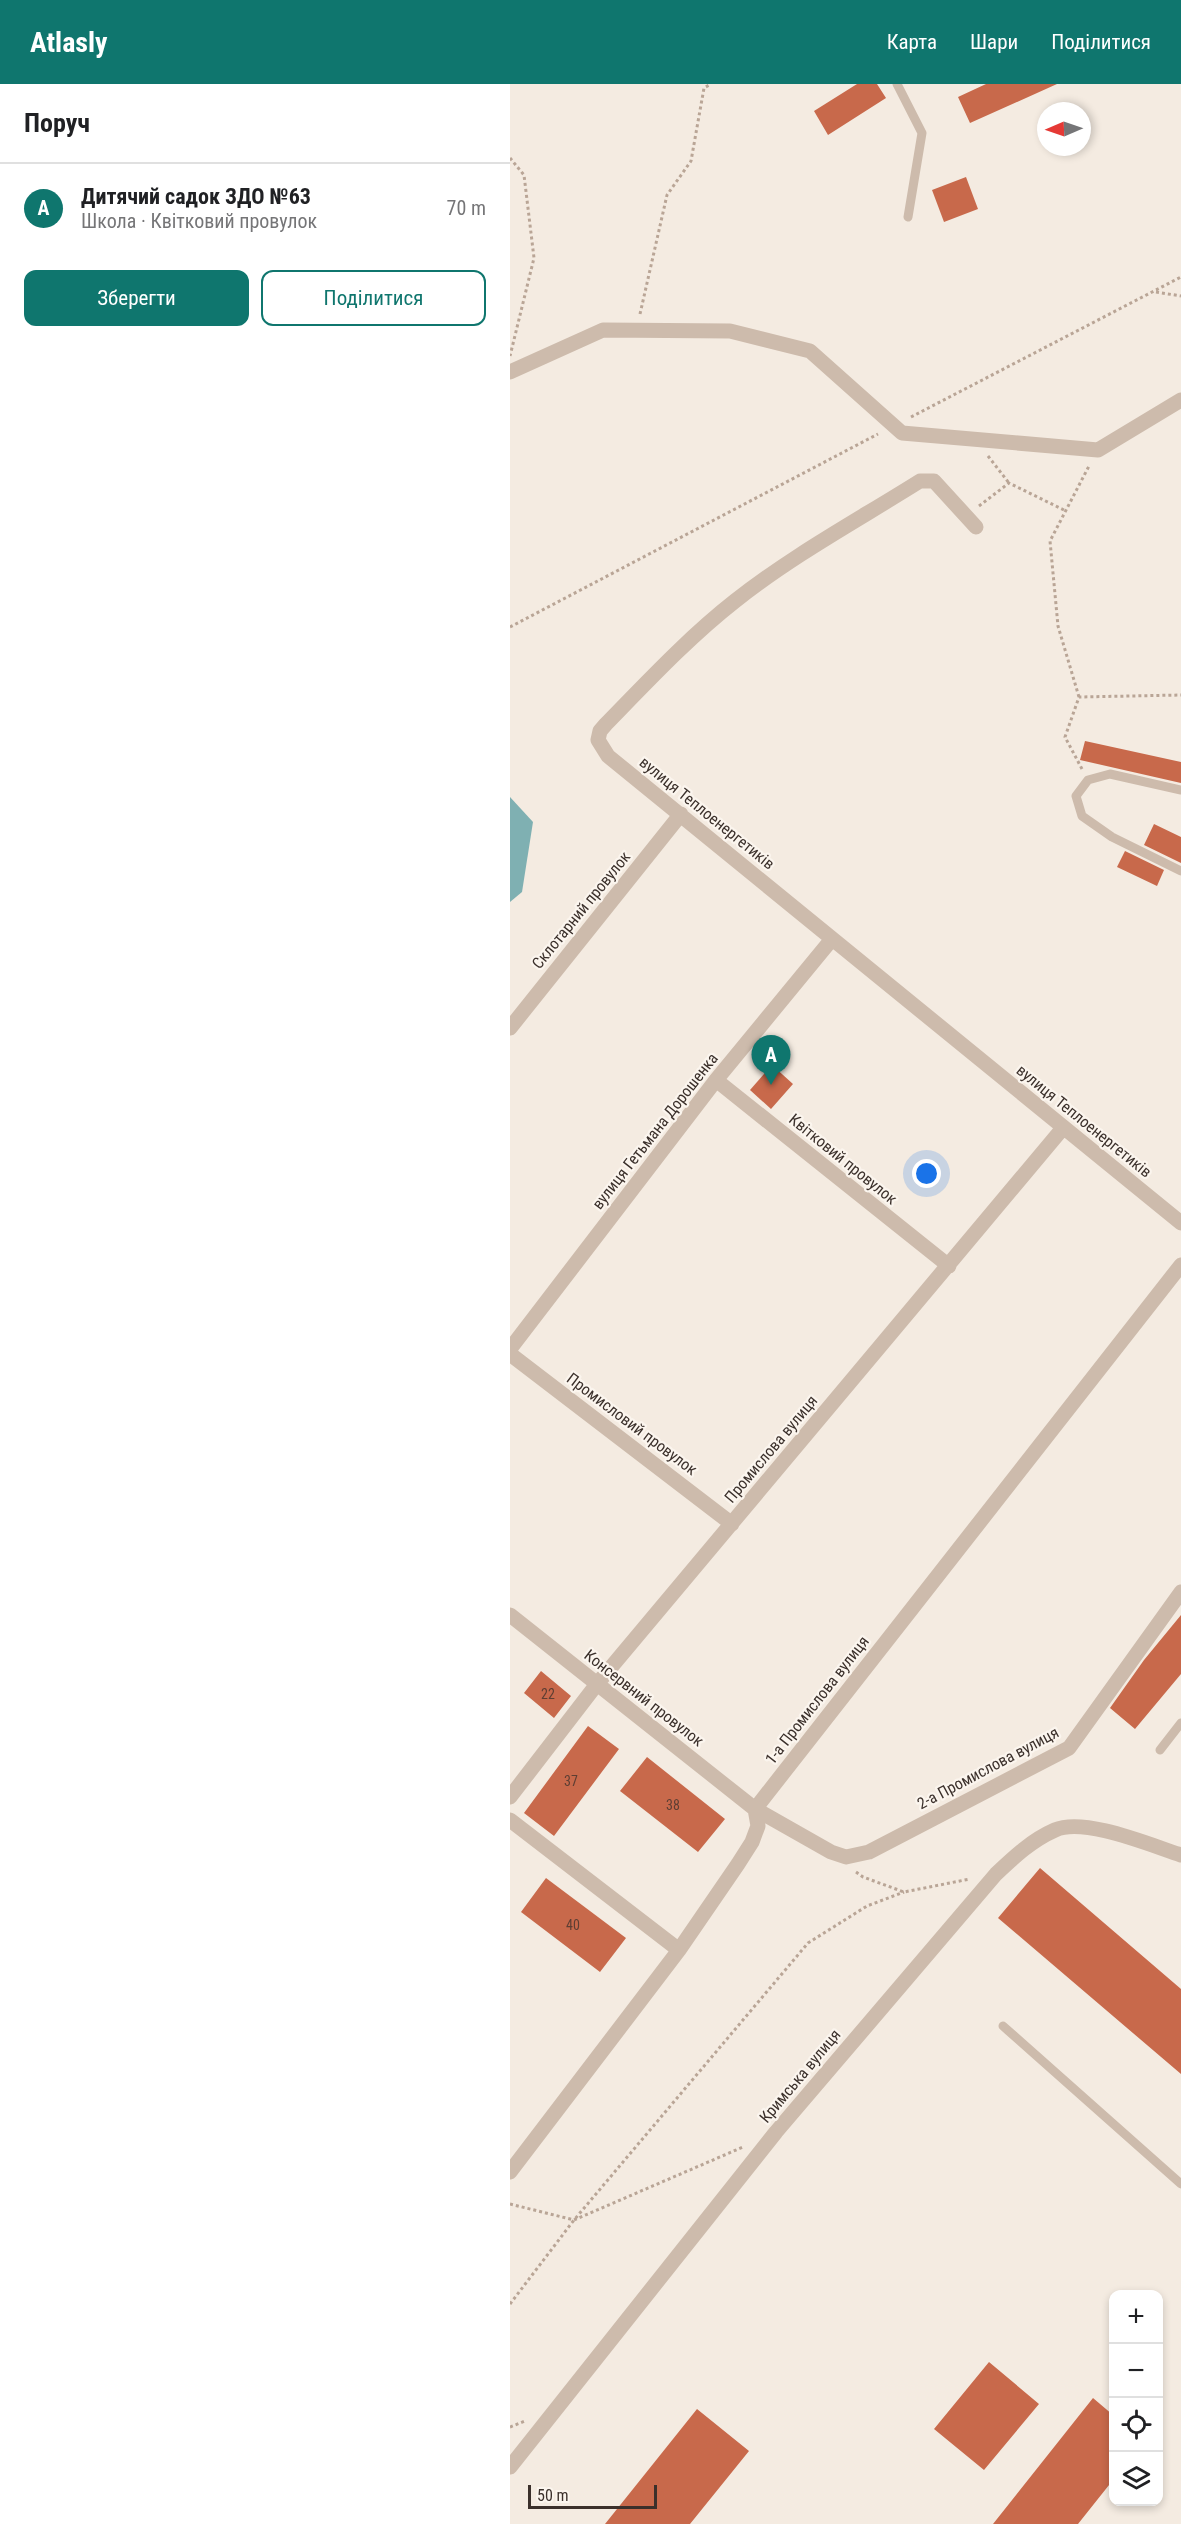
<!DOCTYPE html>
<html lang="uk">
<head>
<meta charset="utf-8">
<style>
  body { margin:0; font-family:"Roboto Condensed",sans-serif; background:#f2f2f2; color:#202124 }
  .controls { position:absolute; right:18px; bottom:18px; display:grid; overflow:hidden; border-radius:12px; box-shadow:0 3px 9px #0003 }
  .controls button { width:54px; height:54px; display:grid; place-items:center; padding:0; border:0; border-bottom:2px solid #e0e0e0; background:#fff; color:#202124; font:30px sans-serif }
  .compass { position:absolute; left:527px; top:18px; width:54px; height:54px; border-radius:50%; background:#fff; box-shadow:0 3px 9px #0003; rotate:268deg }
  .scale { position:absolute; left:18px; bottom:15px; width:129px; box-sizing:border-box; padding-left:6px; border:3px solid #3b302b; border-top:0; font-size:16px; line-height:21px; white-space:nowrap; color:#3b302b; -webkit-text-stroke:4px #fbf5ee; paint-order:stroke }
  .you { position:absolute; left:417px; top:1090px; width:21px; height:21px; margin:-15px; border:4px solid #fff; border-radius:50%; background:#1a73e8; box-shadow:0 0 0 9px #1a73e833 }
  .badge { display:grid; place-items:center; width:39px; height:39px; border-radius:50%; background:#0f766e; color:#fff; font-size:20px; font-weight:700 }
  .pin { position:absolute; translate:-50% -50px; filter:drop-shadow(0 2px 3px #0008) }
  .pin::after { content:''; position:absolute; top:32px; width:21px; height:18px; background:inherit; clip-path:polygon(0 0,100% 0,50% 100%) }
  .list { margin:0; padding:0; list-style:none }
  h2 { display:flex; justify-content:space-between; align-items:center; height:78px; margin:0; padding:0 24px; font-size:26px }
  h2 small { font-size:20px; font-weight:400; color:#757577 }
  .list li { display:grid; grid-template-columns:39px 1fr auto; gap:18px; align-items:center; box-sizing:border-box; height:90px; padding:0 24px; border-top:2px solid #e0e0e0 }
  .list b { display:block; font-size:22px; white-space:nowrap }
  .list p { margin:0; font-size:20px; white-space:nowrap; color:#757577 }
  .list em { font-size:20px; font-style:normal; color:#757577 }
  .actions { display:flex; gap:12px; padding:18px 24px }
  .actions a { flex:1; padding:14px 0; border:2px solid #0f766e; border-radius:12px; text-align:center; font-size:21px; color:#0f766e }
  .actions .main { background:#0f766e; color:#fff }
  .icon { flex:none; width:33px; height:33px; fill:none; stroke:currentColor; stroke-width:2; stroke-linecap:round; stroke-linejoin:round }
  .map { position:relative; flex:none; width:671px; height:2440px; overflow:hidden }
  header { display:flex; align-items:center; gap:36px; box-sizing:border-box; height:84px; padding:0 30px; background:#0f766e; color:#fff }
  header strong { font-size:28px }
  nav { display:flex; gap:33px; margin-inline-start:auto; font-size:21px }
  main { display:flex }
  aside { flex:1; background:#fff }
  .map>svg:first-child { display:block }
  .water { fill:#7fb0b2 }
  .building { fill:#c8694b }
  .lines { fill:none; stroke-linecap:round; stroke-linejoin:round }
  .path { stroke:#b9a596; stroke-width:3; stroke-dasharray:3 3; stroke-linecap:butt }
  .lane { stroke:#cdbbac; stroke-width:9 }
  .street { stroke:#cdbbac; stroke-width:15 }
  .labels { text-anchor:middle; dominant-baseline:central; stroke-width:4.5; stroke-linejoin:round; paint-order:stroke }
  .number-label { font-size:14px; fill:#5e3e33 }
  .street-label { font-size:16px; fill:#3b302b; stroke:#fbf5ee }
</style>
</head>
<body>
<header>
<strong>Atlasly</strong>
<nav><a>Карта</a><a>Шари</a><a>Поділитися</a></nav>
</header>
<main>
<aside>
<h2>Поруч<small></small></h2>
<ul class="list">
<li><span class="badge">A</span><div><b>Дитячий садок ЗДО №63</b><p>Школа · Квітковий провулок</p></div><em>70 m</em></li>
</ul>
<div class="actions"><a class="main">Зберегти</a><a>Поділитися</a></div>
</aside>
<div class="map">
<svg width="671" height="2440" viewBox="0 0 671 2440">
  <rect width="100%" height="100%" fill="#f4ebe1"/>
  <path class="water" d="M0,713L23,738L12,808L0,818Z"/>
  <path class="building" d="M347,0H367L376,14L318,51L304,27Z
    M476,0H547L460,39L448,13Z
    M456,93L468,125L434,138L422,106Z
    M575,657L671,678V699L570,676Z
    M644,740L671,753V779L634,761Z
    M615,767L654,786L647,802L607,783Z
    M262,981L283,1000L261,1025L240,1006Z
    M671,1531V1590L625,1645L600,1624L634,1576Z
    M31,1587L61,1612L44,1634L14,1609Z
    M78,1642L109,1665L44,1752L14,1729Z
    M137,1673L215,1735L188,1768L110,1707Z
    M530,1784L671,1905V1990L488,1834Z
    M36,1794L116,1854L90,1888L11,1828Z
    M479,2278L529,2320L474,2386L424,2345Z
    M583,2314L603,2331V2396L568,2440H483Z
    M187,2325L239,2367L180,2440H95Z"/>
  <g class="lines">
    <path class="path" d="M0,74L14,91L24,174L0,272
      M646,208L671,212
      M130,230L157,111L181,77L194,4L201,0
      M401,333L671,193
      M478,372L499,399
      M469,422L499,399L556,427
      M0,543L368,350
      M569,613L548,542L540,457L579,382
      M572,685L555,653L569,613L671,611
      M346,1788L353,1793L394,1808L460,1795
      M0,2120L64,2136L233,2063
      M0,2220L64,2136L298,1859L357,1822L394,1808
      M0,2343L15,2337"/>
    <path class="lane" d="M387,0L412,49L398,133
      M671,706L600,690L578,696L566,712L572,732L602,753L671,787
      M650,1666L671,1639
      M493,1942L671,2100"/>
    <path class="street" d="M0,288L93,246L220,247L300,267L392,349L588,366L671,316
      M466,443L424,397H410C348,436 283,471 225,517C179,553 137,598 96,640L90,647L88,656L98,672L671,1139
      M0,944L171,730
      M206,996L439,1182
      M0,1265L206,996L322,855
      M0,1270L222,1440
      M0,1531L245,1725L321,1768L336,1773L359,1768L559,1664L671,1508
      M0,1713L87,1600L553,1044
      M0,1736L169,1866
      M0,2088L169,1866L228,1780L242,1758L248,1742L245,1725L671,1181
      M0,2383L266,2048L486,1790C504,1773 522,1756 545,1746C574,1733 640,1761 671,1771"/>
  </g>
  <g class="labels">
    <g class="number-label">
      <text x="38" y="1610">22</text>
      <text x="61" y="1697">37</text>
      <text x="163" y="1721">38</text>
      <text x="63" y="1841">40</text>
    </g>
    <g class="street-label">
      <text transform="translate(197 729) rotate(39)">вулиця Теплоенергетиків</text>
      <text transform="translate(71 826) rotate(-51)">Склотарний провулок</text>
      <text transform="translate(574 1037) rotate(39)">вулиця Теплоенергетиків</text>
      <text transform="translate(145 1047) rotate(-52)">вулиця Гетьмана Дорошенка</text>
      <text transform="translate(333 1075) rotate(39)">Квітковий провулок</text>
      <text transform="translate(122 1340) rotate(37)">Промисловий провулок</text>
      <text transform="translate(261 1365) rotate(-50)">Промислова вулиця</text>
      <text transform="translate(134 1614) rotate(38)">Консервний провулок</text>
      <text transform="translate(307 1616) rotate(-52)">1-а Промислова вулиця</text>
      <text transform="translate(478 1684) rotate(-28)">2-а Промислова вулиця</text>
      <text transform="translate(290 1992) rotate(-50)">Кримська вулиця</text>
    </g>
  </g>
</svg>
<div class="controls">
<button>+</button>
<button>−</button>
<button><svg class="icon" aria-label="locate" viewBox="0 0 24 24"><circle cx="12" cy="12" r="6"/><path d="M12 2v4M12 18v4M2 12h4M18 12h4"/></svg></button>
<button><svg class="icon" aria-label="layers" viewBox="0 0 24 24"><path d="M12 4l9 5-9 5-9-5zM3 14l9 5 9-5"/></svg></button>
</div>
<svg class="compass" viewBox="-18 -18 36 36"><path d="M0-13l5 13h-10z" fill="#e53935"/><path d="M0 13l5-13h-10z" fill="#757577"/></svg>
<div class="scale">50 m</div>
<div class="you"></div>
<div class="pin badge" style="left:261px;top:1001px">A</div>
</div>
</main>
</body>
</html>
